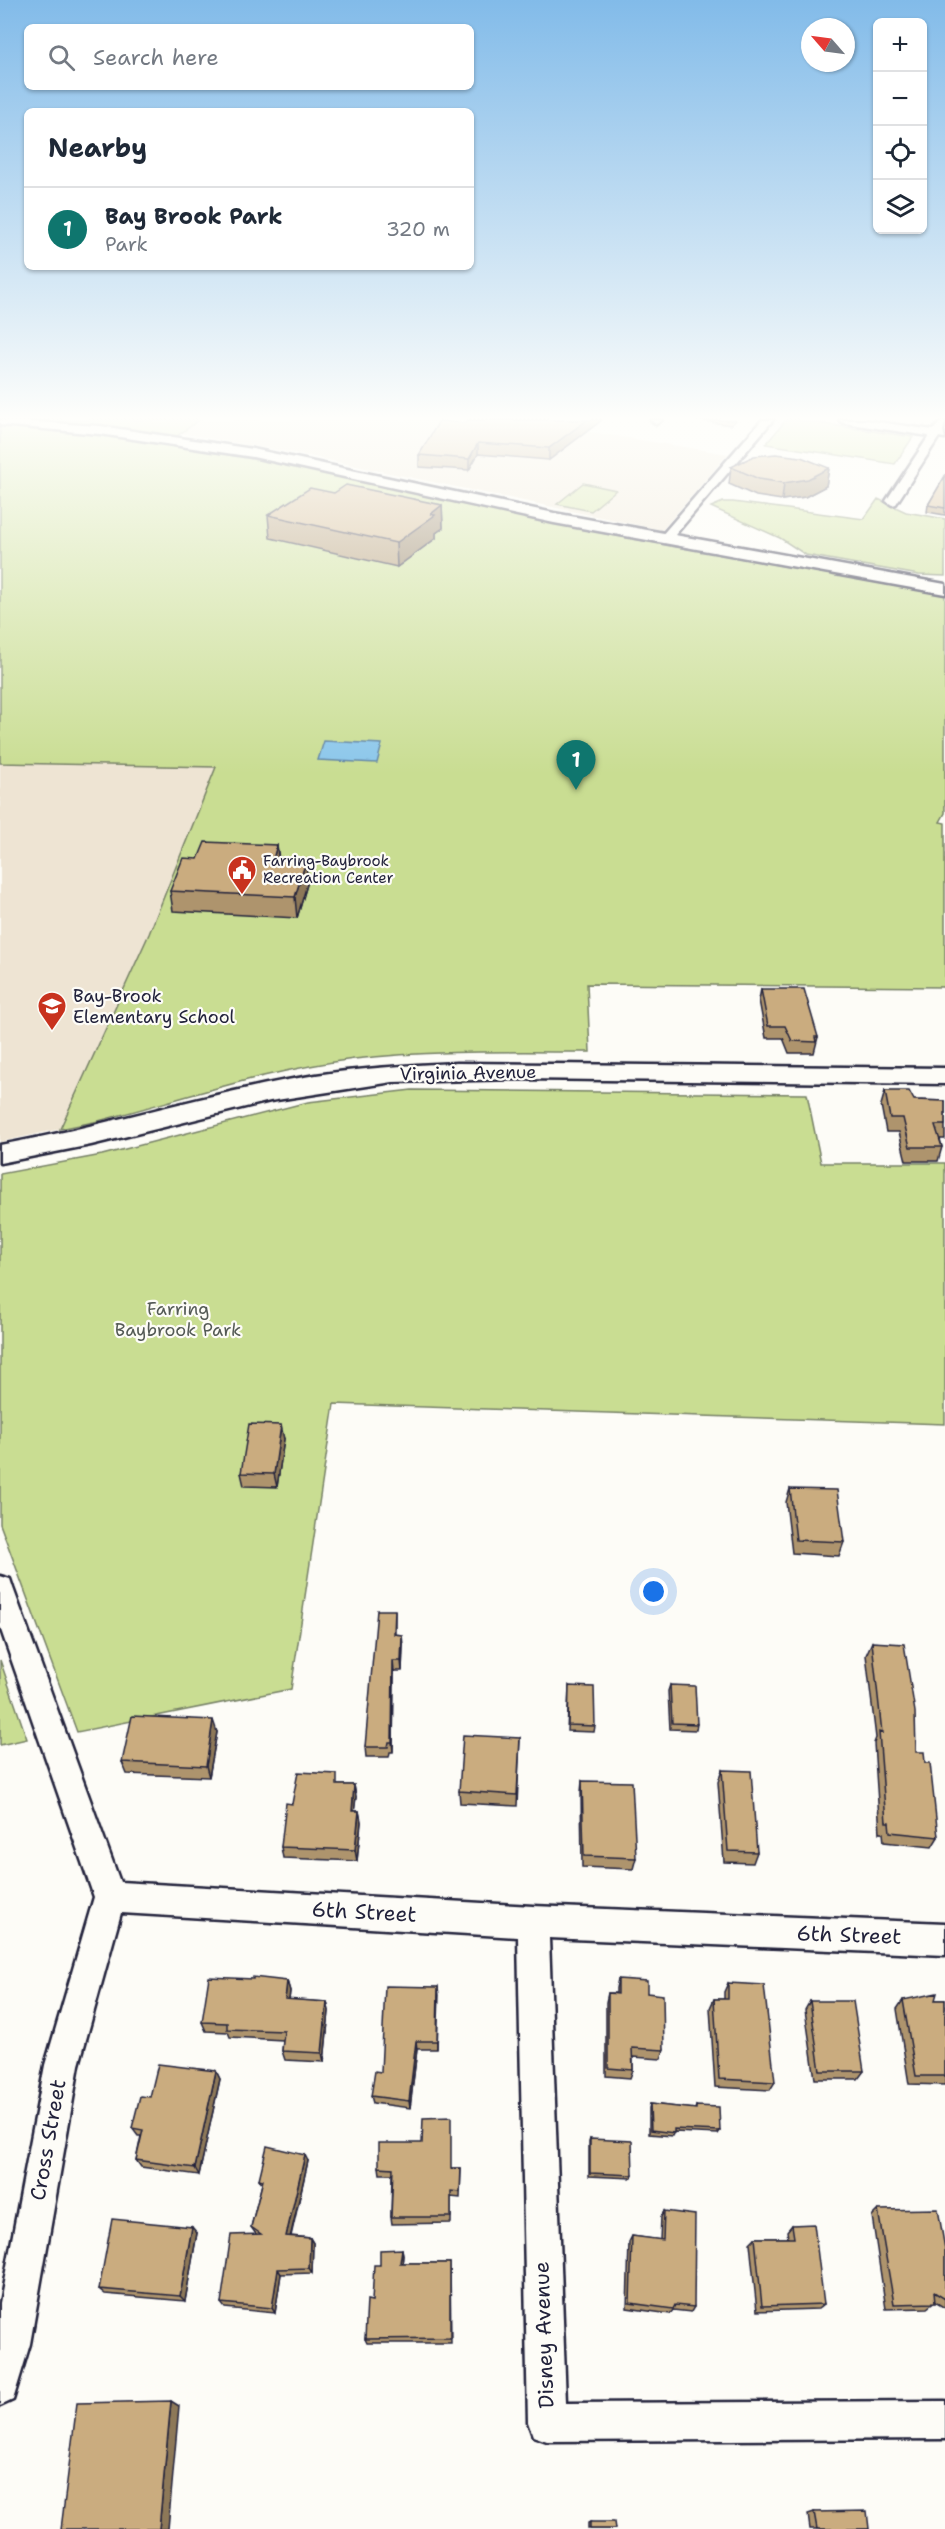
<!DOCTYPE html>
<html lang="en">
<head>
<meta charset="utf-8">
<style>
  body { margin:0; font-family:"Shantell Sans",sans-serif; background:#f6f6f7; color:#1f2937 }
  .controls { position:absolute; right:18px; top:18px; display:grid; overflow:hidden; border-radius:9px; box-shadow:0 2px 4px #0004 }
  .controls button { width:54px; height:54px; display:grid; place-items:center; padding:0; border:0; border-bottom:2px solid #e0e1e3; background:#fff; color:#1f2937; font:30px sans-serif }
  .compass { position:absolute; left:801px; top:18px; width:54px; height:54px; border-radius:50%; background:#fff; box-shadow:0 2px 4px #0004; rotate:298deg }
  .you { position:absolute; left:654px; top:1592px; width:21px; height:21px; margin:-15px; border:4px solid #fff; border-radius:50%; background:#1a73e8; box-shadow:0 0 0 9px #1a73e833 }
  .badge { display:grid; place-items:center; width:39px; height:39px; border-radius:50%; background:#0f766e; color:#fff; font-size:20px; font-weight:700 }
  .pin { position:absolute; translate:-50% -50px; filter:drop-shadow(0 2px 3px #0008) }
  .pin::after { content:''; position:absolute; top:32px; width:21px; height:18px; background:inherit; clip-path:polygon(0 0,100% 0,50% 100%) }
  .list { margin:0; padding:0; list-style:none }
  h2 { display:flex; justify-content:space-between; align-items:center; height:78px; margin:0; padding:0 24px; font-size:26px }
  h2 small { font-size:20px; font-weight:400; color:#747a83 }
  .list li { display:grid; grid-template-columns:39px 1fr auto; gap:18px; align-items:center; box-sizing:border-box; height:84px; padding:0 24px; border-top:2px solid #e0e1e3 }
  .list b { display:block; font-size:22px; white-space:nowrap }
  .list p { margin:0; font-size:20px; white-space:nowrap; color:#747a83 }
  .list em { font-size:20px; font-style:normal; color:#747a83 }
  .icon { flex:none; width:33px; height:33px; fill:none; stroke:currentColor; stroke-width:2; stroke-linecap:round; stroke-linejoin:round }
  .map { position:relative; flex:none; width:945px; height:2529px; overflow:hidden }
  .search { position:absolute; background:#fff; box-shadow:0 2px 4px #0004; left:24px; top:24px; width:450px; height:66px; display:flex; align-items:center; gap:15px; box-sizing:border-box; padding:0 21px; border-radius:9px; color:#747a83; font-size:22px }
  .panel { position:absolute; background:#fff; box-shadow:0 2px 4px #0004; left:24px; top:108px; width:450px; height:162px; border-radius:9px }
  .map>svg:first-child { display:block }
  .built { fill:#eee4d3 }
  .green { fill:#c9dd92; stroke:#768066; stroke-width:1.5 }
  .water { fill:#8ac6ea; stroke:#6084a4; stroke-width:1.5 }
  .lines { fill:none; stroke-linecap:round; stroke-linejoin:round }
  .minor-casing { stroke:#22223b; stroke-width:5 }
  .tertiary-casing { stroke:#22223b; stroke-width:5 }
  .minor { fill:#fdfcf7; fill-rule:evenodd }
  .tertiary { fill:#fdfcf7; fill-rule:evenodd }
  .wall { fill:#ae946d; stroke:#22223b; stroke-width:1.5 }
  .shaded-wall { fill:#8d7859; stroke:#22223b; stroke-width:1.5 }
  .building { fill:#caac7f; stroke:#22223b; stroke-width:1.5 }
  .labels { text-anchor:middle; dominant-baseline:central; stroke-width:4.5; stroke-linejoin:round; paint-order:stroke }
  .far-poi-label { font-size:15px; fill:#22223b; stroke:#fdfcf7; text-anchor:start }
  .poi-label { font-size:18px; fill:#22223b; stroke:#fdfcf7; text-anchor:start }
  .street-label { font-size:18px; fill:#22223b; stroke:#fdfcf7 }
  .park-label { font-size:18px; fill:#545a55; stroke:#fdfcf7 }
  .near-street-label { font-size:21px; fill:#22223b; stroke:#fdfcf7 }
</style>
</head>
<body>
<div class="map">
<svg width="945" height="2529" viewBox="0 0 945 2529">
  <rect width="100%" height="100%" fill="#fdfcf7"/>
  <filter id="ink" filterUnits="userSpaceOnUse"><feTurbulence type="fractalNoise" baseFrequency=".0167" numOctaves="2"/><feDisplacementMap in="SourceGraphic" scale="12" xChannelSelector="R" yChannelSelector="G"/><feConvolveMatrix kernelMatrix="1 2 1 2 8 2 1 2 1" color-interpolation-filters="sRGB"/></filter>
  <g filter="url(#ink)">
    <path class="built" d="M199,420H516L728,454L662,530L299,454L180,433Z
      M0,763L216,767L149,934L60,1129L0,1142Z"/>
    <path class="green" d="M0,420H199L166,444L297,467L611,535L945,595V813L940,822L945,823V987L587,984L590,1052C512,1052 433,1050 354,1059C266,1070 179,1100 94,1122L60,1129L149,934L216,767L0,763Z
      M786,420H797L913,437L895,464L766,444Z
      M583,483L616,490L591,511L557,504Z
      M878,499L906,512L945,519V576L919,575L806,555L780,538L711,507L723,502H733L864,519Z
      M412,1090L807,1094L821,1163H945V1424L334,1404L291,1689L77,1732L0,1524V1174L102,1155L308,1102Z
      M0,1660L27,1739L0,1745Z"/>
    <path class="water" d="M324,741L382,744L377,763L318,760Z"/>
    <g class="lines">
      <g class="minor-casing">
        <path id="minor" d="M651,420H662L656,424Z
          M762,420H773L669,542H661V536Z
          M839,420H865L933,430L942,421H945L943,431L945,438L939,437L896,504L892,505L886,501L929,436L844,423Z
          M0,1576L10,1579L13,1588L120,1882L533,1906L945,1923V1955L549,1938L566,2403L945,2401V2439L547,2441L533,2436L528,2422L518,1937L121,1913L79,2065L30,2344L13,2400L0,2406V2303L45,2065L94,1897L0,1627Z"/>
      </g>
      <g class="tertiary-casing">
        <path id="tertiary" d="M0,420L100,426L253,449L554,513L945,584V594L554,523L253,457L100,434L0,425Z
          M457,1063L945,1068V1084L522,1079L393,1082L270,1101L91,1145L0,1163V1145C106,1126 210,1092 316,1075C363,1068 410,1065 457,1063Z"/>
      </g>
      <use href="#minor" class="minor"/>
      <use href="#tertiary" class="tertiary"/>
    </g>
    <path class="wall" d="M468,420H602L549,460L478,454L469,470L419,467V455Z
      M695,420H736L731,425Z
      M731,467L829,468L826,486L805,497L782,500L756,496L729,484Z
      M945,476V515L927,512L928,505Z
      M334,493L442,505L443,528L436,533V538L397,567L270,538L268,515Z
      M277,845L279,859L308,881L297,918L173,911L170,891L198,859Z
      M761,989L818,1037L814,1053H789L783,1038H766L759,1000Z
      M885,1091L914,1100L945,1101V1139H940L942,1147L938,1161H906L899,1132H886L881,1105Z
      M284,1439L277,1487L244,1486L241,1473Z
      M790,1489L844,1542L839,1556L792,1553L786,1502Z
      M395,1610V1634L403,1645L402,1671H394L393,1752H390L389,1757H366L365,1747Z
      M872,1642L916,1752L925,1763L938,1837L932,1847L884,1842L883,1833H880L874,1743L876,1738L866,1655Z
      M670,1685L697,1724L696,1730L670,1729L668,1691Z
      M569,1686L595,1726L594,1732L567,1731Z
      M217,1732L209,1777L127,1774L122,1762Z
      M520,1738L517,1806L460,1803L459,1791Z
      M722,1770L757,1852L753,1863L724,1862L718,1782Z
      M582,1781L636,1858L633,1869L582,1867L581,1792Z
      M338,1785H354L356,1797L354,1811H359L361,1822L357,1861L283,1858L281,1847L292,1804Z
      M618,1979L647,1993L664,2050L661,2059L633,2057V2070L630,2078L606,2076V2002L608,1993H616V1988Z
      M287,1981L290,1991L289,2000L327,2002L329,2011L324,2062L285,2060L282,2051L283,2040L230,2037L228,2032L206,2031L202,2022Z
      M728,1983L775,2082L770,2090L715,2087L710,2008L714,1999H724V1992Z
      M438,1987L437,2049H417L410,2108L373,2103L371,2096L381,2072Z
      M903,2000H945V2085L909,2084L897,2009Z
      M810,2001L864,2071L858,2079H815L805,2010Z
      M216,2071L220,2079L199,2175L141,2167L136,2160L141,2136H138L132,2128L150,2097Z
      M650,2104L695,2109L696,2106L720,2131L718,2134L674,2132L672,2136L649,2134V2108Z
      M590,2139L633,2175L632,2178L589,2176V2142Z
      M308,2161L291,2236L310,2238L313,2243L312,2273L281,2274L275,2313L225,2308L221,2303L256,2234L251,2227L262,2184L259,2179Z
      M379,2167L461,2168L460,2198L451,2197V2223L392,2224L391,2217L392,2174H380Z
      M878,2210L945,2249V2308L935,2302L927,2308L886,2309L872,2216Z
      M664,2211L694,2307L691,2312L673,2310L670,2314L627,2308L629,2242L632,2236L660,2240L661,2217Z
      M792,2225L824,2304L818,2309L757,2311L750,2243L755,2238H788L787,2231Z
      M197,2233L185,2301L105,2294L99,2289Z
      M402,2249L403,2255L402,2263H450L451,2343H367L365,2339L380,2265Z
      M814,2512L869,2529H810L808,2514Z
      M590,2522L615,2529H588V2523Z"/>
    <path class="shaded-wall" d="M587,420H602L549,460V448Z
      M478,443V454L469,470V459Z
      M829,468L826,486L805,497L782,500L784,483Z
      M442,505L443,528L436,533V538L397,567L396,543L431,514Z
      M277,845L279,866L273,859Z
      M306,861L308,881L297,918L295,897Z
      M281,1425L284,1439L277,1487L274,1474Z
      M402,1635L403,1645L402,1671L401,1661Z
      M393,1661L394,1671L393,1752L392,1742Z
      M213,1720L217,1732L209,1777L206,1766Z
      M354,1785L356,1797L353,1822L352,1811Z
      M359,1811L361,1822L357,1861L355,1850Z
      M287,1981L290,1991L288,2008L285,1999Z
      M438,1987L439,1995L437,2049V2041Z
      M327,2002L329,2011L324,2062L322,2053Z
      M416,2041L417,2049L410,2108L409,2101Z
      M216,2071L220,2079L199,2175L195,2168Z
      M305,2155L308,2161L289,2242L286,2236Z
      M192,2227L197,2233L185,2301L180,2296Z
      M310,2238L313,2243L312,2273L309,2268Z
      M402,2249L403,2255L402,2269L400,2263Z
      M278,2269L281,2274L275,2313L272,2308Z
      M171,2401L179,2406L168,2529H159Z"/>
    <path class="building" d="M468,420H587L549,448L478,443L469,459L419,455L439,421L464,423Z
      M776,454L801,457L829,468L808,479L784,483L759,479L731,467L754,456Z
      M945,476V508L928,505Z
      M346,485L442,505L431,514L435,515L396,543L268,515L310,488L334,493Z
      M205,842L277,845L273,859L306,861L295,897L170,891L183,858L198,859Z
      M761,989H804L818,1037H815L816,1042L792,1041L785,1026H768Z
      M885,1091H909L914,1100L945,1101V1125H935L942,1147H910L903,1118H890Z
      M249,1424L281,1425L274,1474L241,1473Z
      M790,1489L837,1490L844,1542L796,1540Z
      M377,1610H395L394,1634L402,1635L401,1661H393L392,1742H389L388,1747H365Z
      M872,1642L904,1644L915,1712L916,1752H924L925,1763H930L938,1837L890,1832L889,1822H886L879,1732L882,1733Z
      M670,1685L695,1686L697,1724L672,1723Z
      M569,1686L594,1687L595,1726L568,1725Z
      M132,1716L213,1720L206,1766L122,1762Z
      M463,1735L520,1738L517,1795L459,1791Z
      M722,1770L751,1771L757,1852L728,1851Z
      M298,1772L337,1774V1785H354L352,1811H359L355,1850L281,1847L286,1803L292,1804Z
      M582,1781L632,1782L636,1858L584,1856Z
      M209,1977L253,1979V1977L287,1981L285,1999L327,2002L322,2053L282,2051L284,2031L227,2029V2023L202,2022Z
      M618,1979L647,1981V1993L663,1995L664,2050L632,2048L633,2070L608,2068V1993L618,1994Z
      M728,1983L764,1985L775,2082L719,2079L714,1999H728Z
      M385,1986L438,1987L437,2041H416L409,2101L371,2096L375,2071L381,2072Z
      M937,1993L935,2000H945V2076H916L903,2000Z
      M810,2001H853L864,2071H820Z
      M158,2064L216,2071L195,2168L136,2160L143,2130L132,2128L140,2096L150,2097Z
      M650,2104L696,2109V2106L719,2107L720,2131L674,2129V2133L651,2130Z
      M451,2117V2169L461,2168L460,2192L451,2191V2217H391L393,2168L379,2167V2143H422L423,2118Z
      M590,2139L632,2141L633,2175L590,2173Z
      M267,2146L305,2155L286,2236L310,2238L309,2268L278,2269L272,2308L221,2303L231,2235L261,2234L251,2227L263,2180L259,2179Z
      M938,2209L945,2249V2299L934,2292L935,2303L894,2304L878,2210Z
      M664,2211L695,2215L694,2307L675,2305L673,2309L630,2303L632,2236L663,2240Z
      M112,2219L192,2227L180,2296L99,2289Z
      M814,2224L824,2304L762,2306L755,2238H794L792,2225Z
      M402,2249L400,2263H450V2338L365,2339L367,2300L372,2301L374,2265H380V2250Z
      M171,2401L159,2529H61L77,2403Z
      M867,2511L869,2529H817L814,2512Z
      M590,2522H614L615,2529H590Z"/>
  </g>
  <linearGradient id="sky" x2="0" y2="1"><stop stop-color="#82bbe9"/><stop offset="0.54" stop-color="#fefefb"/><stop offset="1" stop-color="#fefefb" stop-opacity="0"/></linearGradient>
  <rect width="945" height="774" fill="url(#sky)"/>
  <defs>
    <g id="civic-pin" transform="scale(1.5)"><path d="M0 17L-7.5 6A9.5 9.5 0 1 1 7.5 6Z" fill="#c8321e" stroke="#fdfcf7"/><path d="M-.6-6.5H3V-4.5H.6V-3L4-1V1h2V6H-6V1h2V-1L-.6-3ZM-1.2 2.5V6h2.4V2.5Z" fill="#fff"/></g>
    <g id="school-pin" transform="scale(1.5)"><path d="M0 17L-7.5 6A9.5 9.5 0 1 1 7.5 6Z" fill="#c8321e" stroke="#fdfcf7"/><path d="M0-5L7-2L0 1L-7-2ZM-4 1L0 2.5L4 1V4Q0 6-4 4Z" fill="#fff"/></g>
  </defs>
  <g fill-rule="evenodd">
    <use href="#civic-pin" x="242" y="870"/>
    <use href="#school-pin" x="52" y="1006"/>
  </g>
  <g class="labels">
    <g class="far-poi-label">
      <text x="263" y="861">Farring-Baybrook<tspan x="263" dy="17">Recreation Center</tspan></text>
    </g>
    <g class="poi-label">
      <text x="73" y="996">Bay-Brook<tspan x="73" dy="21">Elementary School</tspan></text>
    </g>
    <g class="street-label">
      <text transform="translate(468 1073) rotate(-1)">Virginia Avenue</text>
    </g>
    <g class="park-label">
      <text x="178" y="1309">Farring<tspan x="178" dy="21">Baybrook Park</tspan></text>
    </g>
    <g class="near-street-label">
      <text transform="translate(364 1912) rotate(3)">6th Street</text>
      <text transform="translate(849 1935) rotate(2)">6th Street</text>
      <text transform="translate(48 2140) rotate(-80)">Cross Street</text>
      <text transform="translate(544 2335) rotate(-92)">Disney Avenue</text>
    </g>
  </g>
</svg>
<div class="controls">
<button>+</button>
<button>−</button>
<button><svg class="icon" aria-label="locate" viewBox="0 0 24 24"><circle cx="12" cy="12" r="6"/><path d="M12 2v4M12 18v4M2 12h4M18 12h4"/></svg></button>
<button><svg class="icon" aria-label="layers" viewBox="0 0 24 24"><path d="M12 4l9 5-9 5-9-5zM3 14l9 5 9-5"/></svg></button>
</div>
<svg class="compass" viewBox="-18 -18 36 36"><path d="M0-13l5 13h-10z" fill="#e53935"/><path d="M0 13l5-13h-10z" fill="#747a83"/></svg>
<div class="you"></div>
<div class="pin badge" style="left:576px;top:790px">1</div>
<div class="search"><svg class="icon" aria-label="search" viewBox="0 0 24 24"><circle cx="10" cy="10" r="6"/><path d="M15 15l6 6"/></svg>Search here</div>
<section class="panel">
<h2>Nearby<small></small></h2>
<ul class="list">
<li><span class="badge">1</span><div><b>Bay Brook Park</b><p>Park</p></div><em>320 m</em></li>
</ul>
</section>
</div>
</body>
</html>
